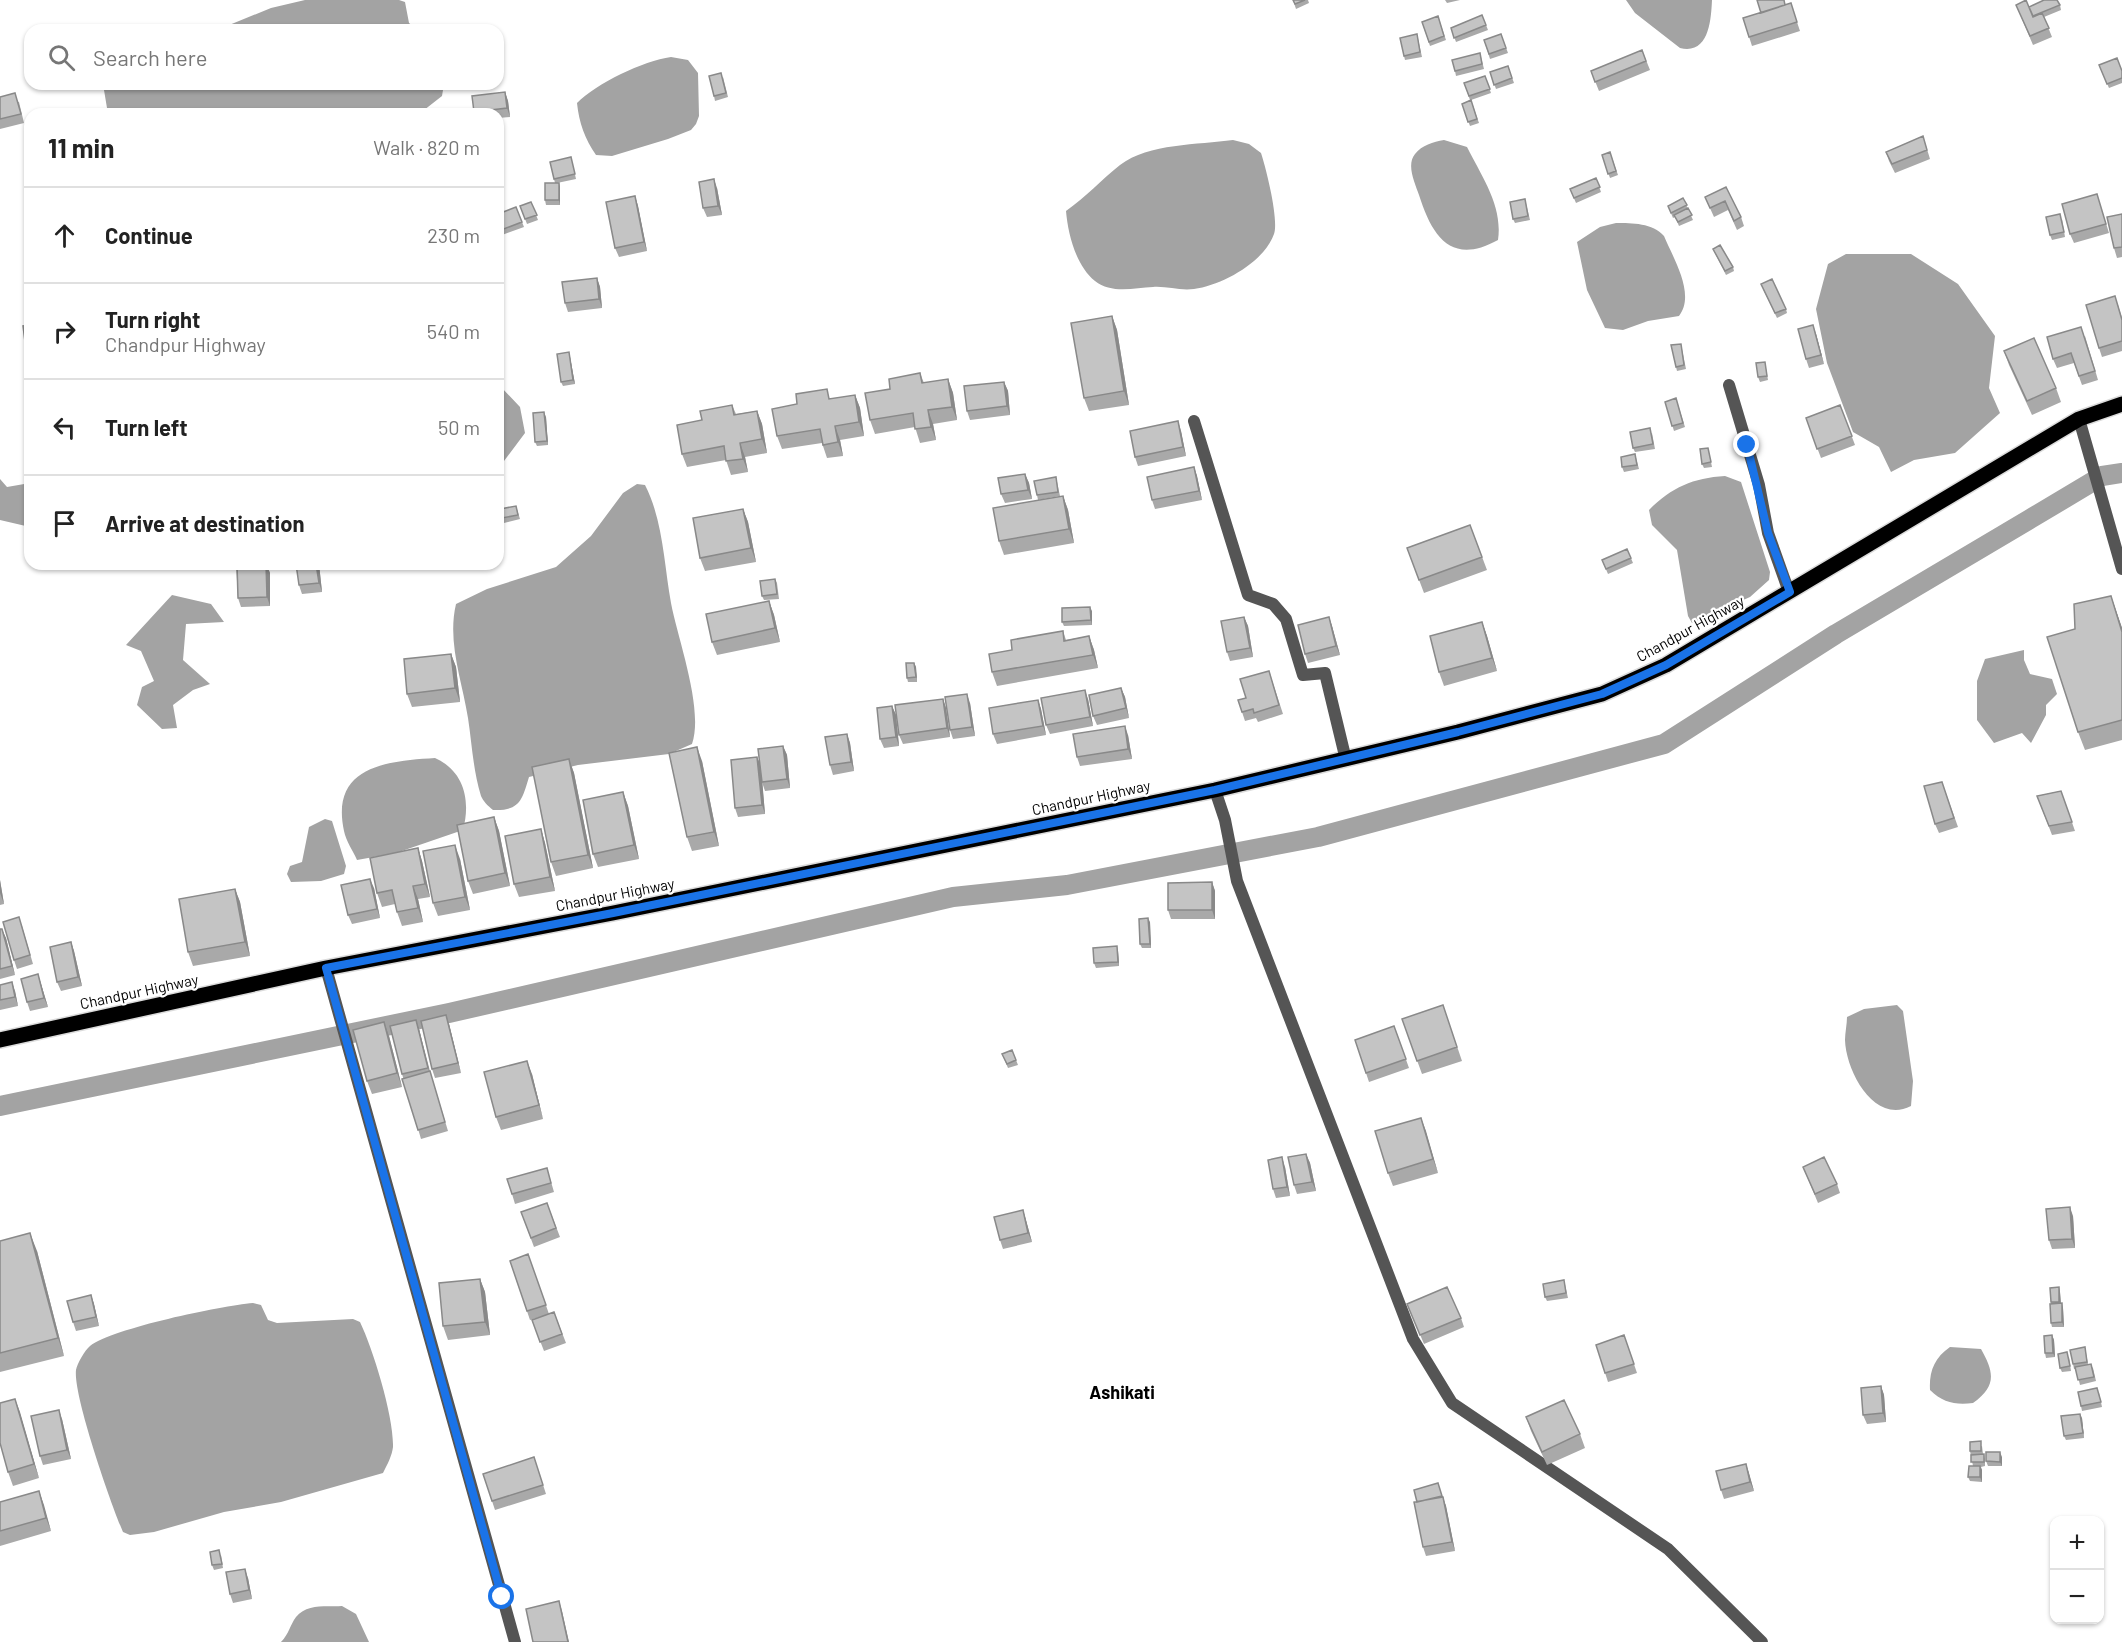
<!DOCTYPE html>
<html lang="en">
<head>
<meta charset="utf-8">
<style>
  body { margin:0; font-family:Barlow,sans-serif; background:#f2f2f2; color:#222 }
  .controls { position:absolute; right:18px; bottom:18px; display:grid; overflow:hidden; border-radius:12px; box-shadow:0 2px 4px #0004 }
  .controls button { width:54px; height:54px; display:grid; place-items:center; padding:0; border:0; border-bottom:2px solid #e0e0e0; background:#fff; color:#222; font:30px sans-serif }
  .stop { position:absolute; width:18px; height:18px; margin:-14px; border:4px solid #1a73e8; border-radius:50%; background:#fff }
  .stop.end { background:#1a73e8; border-color:#fff; box-shadow:0 2px 6px #0008 }
  .list { margin:0; padding:0; list-style:none }
  h2 { display:flex; justify-content:space-between; align-items:center; height:78px; margin:0; padding:0 24px; font-size:26px }
  h2 small { font-size:20px; font-weight:400; color:#767676 }
  .list li { display:grid; grid-template-columns:39px 1fr auto; gap:18px; align-items:center; box-sizing:border-box; height:96px; padding:0 24px; border-top:2px solid #e0e0e0 }
  .list b { display:block; font-size:22px; white-space:nowrap }
  .list p { margin:0; font-size:20px; white-space:nowrap; color:#767676 }
  .list em { font-size:20px; font-style:normal; color:#767676 }
  .icon { flex:none; width:33px; height:33px; fill:none; stroke:currentColor; stroke-width:2; stroke-linecap:round; stroke-linejoin:round }
  .map { position:relative; flex:none; width:2122px; height:1642px; overflow:hidden }
  .search { position:absolute; background:#fff; box-shadow:0 2px 4px #0004; left:24px; top:24px; width:480px; height:66px; display:flex; align-items:center; gap:15px; box-sizing:border-box; padding:0 21px; border-radius:18px; color:#767676; font-size:22px }
  .panel { position:absolute; background:#fff; box-shadow:0 2px 4px #0004; left:24px; top:108px; width:480px; height:462px; border-radius:18px }
  .map>svg:first-child { display:block }
  .water { fill:#a3a3a3 }
  .lines { fill:none; stroke-linecap:round; stroke-linejoin:round }
  .canal { stroke:#a3a3a3; stroke-width:20 }
  .primary-casing { stroke:#dbdbdb; stroke-width:18 }
  .street { stroke:#555; stroke-width:12 }
  .primary { stroke:#000; stroke-width:15 }
  .wall { fill:#a9a9a9 }
  .shaded-wall { fill:#898989 }
  .building { fill:#c4c4c4; stroke:#898989; stroke-width:1.5 }
  .route { stroke:#1a73e8; stroke-width:8 }
  .labels { text-anchor:middle; dominant-baseline:central; stroke-width:4.5; stroke-linejoin:round; paint-order:stroke }
  .street-label { font-size:15px; fill:#000; stroke:#fff }
  .quarter-label { font-size:18px; font-weight:bold; fill:#000; stroke:#fff }
</style>
</head>
<body>
<div class="map">
<svg width="2122" height="1642" viewBox="0 0 2122 1642">
  <rect width="100%" height="100%" fill="#fff"/>
  <path class="water" d="M305,0H399L405,2L409,23L418,30H217L271,8Z
    M1626,0H1712C1711,20 1709,55 1680,48L1635,13Z
    M671,57L688,60L698,73L699,116L696,124L691,130L668,139L612,156L596,155C585,139 579,123 577,103C597,83 643,61 671,57Z
    M103,84H444L442,96L419,114H108Z
    M1233,140L1249,144L1261,153C1266,168 1279,220 1274,234C1264,262 1223,285 1194,289C1180,291 1167,286 1153,287C1134,288 1111,294 1095,281C1076,266 1068,234 1066,211C1086,197 1101,180 1120,165C1149,143 1198,145 1233,140Z
    M1444,140L1467,147C1482,177 1503,206 1498,240C1451,266 1432,236 1419,195C1415,183 1406,165 1415,154C1422,145 1433,142 1444,140Z
    M1616,223C1632,223 1653,223 1664,236C1673,258 1696,294 1679,316L1648,321L1623,330L1605,328L1587,290L1577,242L1600,227Z
    M1846,254H1911L1958,284L1995,336L1989,388L2000,413L1955,453L1914,460L1891,472L1879,447L1853,432L1827,363L1816,309L1828,264Z
    M498,377L501,387L520,407L525,433L498,469Z
    M1725,476L1741,482L1770,572L1769,580L1750,597L1692,623L1688,616L1677,550L1652,525L1649,510C1672,487 1693,478 1725,476Z
    M0,479L7,487L30,483V527L0,520Z
    M637,484L645,485C663,520 664,564 671,603C678,640 704,709 692,744L669,754L578,765L529,777C522,800 520,811 493,810C488,806 483,801 481,796C473,770 472,744 468,718C462,680 447,642 456,604L487,589L556,567L591,536L623,493Z
    M172,595L211,604L224,622L186,624L183,660L210,684L193,690L173,705L177,728L162,729L137,705L142,687L154,681L141,651L126,645Z
    M2024,650V660L2030,674L2052,679L2057,694L2046,705V715L2031,743L2022,733L1994,743L1977,720V681L1985,659Z
    M435,758C464,771 471,800 463,830L396,853L357,860C353,851 346,841 344,831C330,766 387,761 435,758Z
    M325,819L332,821L346,866L344,874L321,881L291,882L287,874L290,866L302,862L309,827Z
    M1897,1005L1903,1011L1913,1081L1911,1106C1874,1125 1846,1071 1845,1040C1845,1033 1847,1024 1847,1017L1864,1009Z
    M253,1303L261,1305L268,1320L277,1323L353,1319L360,1322C373,1349 394,1417 393,1447C392,1456 387,1465 383,1473L281,1502L224,1512L154,1532L130,1535L123,1532C111,1504 73,1395 76,1370C77,1364 85,1350 90,1346C114,1328 220,1306 253,1303Z
    M1950,1347L1981,1349C1994,1372 1997,1386 1973,1403C1956,1405 1943,1403 1930,1390C1929,1372 1934,1358 1950,1347Z
    M342,1606L356,1614L369,1642H281C289,1634 290,1625 296,1617C307,1603 326,1607 342,1606Z"/>
  <g class="lines">
    <path class="canal" d="M0,1106L449,1013L953,897L1067,885L1318,837L1664,744L1836,634L2030,519L2102,476L2122,473"/>
    <g class="primary-casing">
      <path id="primary" d="M0,1040L326,968L613,913L1215,790L1458,732L1602,694L1666,665L2079,419L2122,404"/>
    </g>
    <path class="street" d="M1729,385L1759,485L1768,533L1789,592
      M2079,419L2122,569
      M1194,421L1248,595L1273,604L1286,619L1303,675L1325,673L1346,760
      M1215,790L1225,820L1237,881L1413,1339L1452,1403L1668,1549L1762,1642
      M326,968L515,1642"/>
    <use href="#primary" class="primary"/>
  </g>
  <path class="wall" d="M1293,0H1308L1309,3L1296,9Z
    M1445,0H1460L1447,3Z
    M1785,5L1794,13L1800,31L1752,46L1743,18Z
    M2016,5L2029,7L2060,5L2061,10L2044,17L2052,37L2033,45Z
    M1482,15L1488,30L1456,42L1451,28Z
    M1438,16L1446,40L1430,46L1422,22Z
    M1417,34L1422,57L1405,60L1404,56Z
    M1501,34L1508,53L1490,59L1484,40Z
    M1642,50L1650,70L1599,91L1591,71Z
    M1480,53L1484,69L1456,76L1455,71Z
    M2099,65L2122,71V83L2109,88Z
    M1508,66L1514,83L1496,89L1490,72Z
    M1485,76L1491,93L1471,100L1479,123L1470,126L1462,104L1470,100L1464,83Z
    M723,77L728,97L715,101L714,96Z
    M505,92L508,101L510,117L498,118V114H475L474,112Z
    M0,97L19,102L24,123L0,129Z
    M1923,136L1930,159L1895,173L1889,161L1886,152Z
    M1610,152L1618,175L1610,178L1602,155Z
    M571,157L576,179L557,183H559L560,187V205H546L545,200L555,183L554,179Z
    M1596,178L1601,192L1576,203L1570,189Z
    M1726,187L1741,217L1744,226L1737,230L1728,210L1714,217L1705,197Z
    M717,188L722,215L707,217L703,208Z
    M2097,194L2109,233L2074,243L2070,234Z
    M635,196L638,206L647,251L619,257L615,248Z
    M1683,198L1693,220L1679,226L1675,217L1673,218L1668,206Z
    M1525,199L1530,220L1515,223L1513,219Z
    M531,202L538,220L527,224L520,206Z
    M516,207L524,227L502,235L498,224Z
    M2122,214V257L2117,258L2114,248Z
    M2062,219L2065,237L2052,240L2050,235Z
    M1713,249L1733,267L1734,271L1726,275Z
    M597,278L600,287L602,308L568,312L565,303Z
    M1763,289L1786,309L1787,313L1777,318Z
    M2118,305L2122,318V351L2102,357L2099,348Z
    M1112,316L1117,330L1129,405L1089,411L1084,398Z
    M30,325V354L28,355L26,350Z
    M1816,334L1824,364L1809,368L1806,359Z
    M2085,336L2098,380L2082,385L2074,363L2057,368L2053,359Z
    M1681,344L1686,369L1677,371L1676,367Z
    M2004,351L2056,388L2061,402L2032,415L2009,365Z
    M570,357L575,384L563,386L561,382Z
    M1765,362L1768,380L1760,382L1758,377Z
    M920,373L924,383L948,379L953,393L957,420L933,424L936,440L920,443L915,427L875,434L870,420L890,389Z
    M1004,382L1008,391L1010,415L970,420L967,411Z
    M855,395L860,408L864,436L840,440L843,456L827,458L822,443L782,449L777,436L831,399Z
    M1676,398L1685,427L1674,431L1665,402Z
    M732,405L736,414L757,411L762,424L767,453L745,457L748,472L731,475L726,460L687,467L682,454L702,420Z
    M1840,405L1855,445L1821,458L1806,418Z
    M546,417L548,445L537,446L535,442Z
    M1181,431L1186,456L1138,466L1135,457Z
    M1652,433L1655,449L1635,452L1633,448Z
    M1708,448L1712,467L1704,468L1702,464Z
    M1635,454L1639,469L1624,472L1622,467Z
    M1194,467L1197,476L1202,500L1155,509L1152,500Z
    M1025,474L1029,483L1032,499L1005,503L1001,494Z
    M1056,477L1060,496L1038,500L1037,495Z
    M1063,496L1068,510L1074,543L1004,555L999,541Z
    M516,506L520,519L504,523L502,518Z
    M743,509L748,522L756,562L705,571L700,558Z
    M1470,525L1487,570L1424,593L1407,548Z
    M1627,549L1633,563L1608,574L1602,560Z
    M236,564H271V567L268,568L270,573V606L241,607L238,598Z
    M319,564L322,592L302,594L299,585Z
    M775,579L777,583L779,599L764,600L762,596Z
    M2111,596L2122,628V740L2085,750L2078,732L2075,629Z
    M769,601L774,615L780,642L717,655L712,642Z
    M1092,611V625L1064,626L1062,622Z
    M1244,617L1248,626L1253,657L1230,661L1227,652Z
    M1329,617L1332,626L1340,655L1308,663L1305,654Z
    M1482,622L1487,636L1497,671L1444,686L1439,672Z
    M1063,631L1066,640L1089,636L1094,650L1098,668L997,686L992,672Z
    M451,654L456,667L460,702L412,707L407,694Z
    M914,663L916,667L917,682H908L907,678Z
    M1269,671L1283,714L1258,722L1256,718L1245,721L1242,712L1246,698Z
    M1121,688L1125,697L1129,718L1097,725L1093,716Z
    M943,699L946,708L950,737L903,744L899,735Z
    M1088,699L1093,726L1050,734L1046,725Z
    M1038,700L1041,709L1046,735L997,744L993,734Z
    M970,703L975,736L953,739L950,730Z
    M892,706L896,715L899,746L884,748L880,739Z
    M847,734L850,743L854,771L833,775L830,765Z
    M1128,735L1132,759L1080,766L1077,757Z
    M783,746L787,755L790,788L765,791L762,782L765,814L738,817L735,808L757,757L760,764Z
    M569,759L574,773L593,868L556,876L551,862Z
    M702,761L719,846L692,851L687,837Z
    M1942,782L1958,827L1939,833L1935,824Z
    M2061,791L2075,831L2052,835L2037,796Z
    M623,792L628,806L639,859L598,867L593,854Z
    M494,817L499,831L510,886L473,894L468,881Z
    M541,829L545,843L555,891L519,897L514,884Z
    M418,848L422,861L430,897L418,899L423,922L402,926L397,912L395,904L382,907L377,893Z
    M460,859L470,910L438,916L433,903Z
    M0,880L4,904L0,905Z
    M1212,882L1215,891V919H1171L1168,910Z
    M374,888L380,918L352,924L348,915Z
    M235,889L240,902L250,956L193,966L188,952Z
    M1150,922L1151,948H1142L1140,944Z
    M22,926L33,964L17,969L14,960Z
    M0,929L6,938L15,975L0,979Z
    M71,942L74,951L82,986L61,991L57,982Z
    M1118,951L1119,966L1096,968L1094,963Z
    M38,974L48,1007L30,1011L27,1002Z
    M0,985L15,991L18,1006L0,1010Z
    M1443,1005L1462,1061L1422,1074L1402,1019Z
    M449,1024L461,1073L435,1078L432,1069Z
    M1394,1026L1409,1068L1369,1082L1355,1040Z
    M419,1029L430,1071L448,1131L421,1139L402,1074Z
    M389,1036L402,1087L372,1094L367,1081Z
    M1012,1050L1018,1065L1008,1068L1002,1054Z
    M532,1074L543,1119L501,1130L496,1117Z
    M1421,1118L1438,1173L1393,1186L1388,1173Z
    M1306,1154L1310,1163L1316,1191L1297,1194L1294,1185Z
    M1285,1167L1290,1196L1276,1198L1273,1189Z
    M1803,1167L1837,1184L1840,1193L1818,1203Z
    M547,1168L554,1192L515,1204L512,1194Z
    M547,1203L560,1237L534,1247L521,1212Z
    M1023,1210L1032,1242L1003,1249L1000,1240Z
    M2073,1216L2075,1248L2052,1249L2049,1240Z
    M0,1241L37,1251L64,1356L0,1372Z
    M528,1254L549,1314L530,1320L510,1261Z
    M480,1279L485,1292L490,1335L448,1340L443,1326Z
    M1564,1280L1568,1298L1547,1301L1545,1297Z
    M2059,1287L2060,1292L2061,1303L2063,1308L2064,1327H2052L2051,1323V1302Z
    M91,1295L94,1304L99,1326L76,1331L73,1322Z
    M554,1312L566,1343L544,1351L532,1320Z
    M1411,1313L1461,1318L1464,1327L1424,1344Z
    M1624,1335L1637,1373L1608,1382L1596,1345Z
    M2052,1335L2054,1340L2055,1357L2046,1358L2045,1353Z
    M2085,1347L2088,1364L2093,1368L2096,1381L2080,1385L2076,1369H2074L2073,1364Z
    M2069,1357L2071,1371L2062,1372L2060,1368Z
    M1881,1386L1884,1395L1886,1422L1867,1424L1863,1415Z
    M2099,1393L2102,1407L2082,1411L2081,1406Z
    M15,1399L39,1478L13,1486L8,1472Z
    M1526,1417L1580,1434L1585,1448L1547,1465L1531,1431Z
    M2082,1418L2084,1438L2066,1440L2064,1436Z
    M62,1419L71,1459L43,1465L40,1456Z
    M1982,1446L1983,1454H1984L1985,1459V1466L1981,1467L1982,1470V1482L1970,1481L1968,1477L1973,1466L1970,1451Z
    M534,1457L546,1494L495,1510L483,1474Z
    M2002,1457V1466H1988L1986,1461Z
    M1746,1464L1754,1491L1724,1499L1721,1490Z
    M1438,1483L1442,1497L1446,1506L1455,1551L1426,1556L1423,1547L1417,1502Z
    M39,1491L51,1531L0,1546V1502Z
    M221,1555L223,1568L214,1570L212,1565Z
    M248,1578L252,1599L233,1603L230,1594Z"/>
  <path class="shaded-wall" d="M505,92L508,101L510,117L507,108Z
    M714,179L717,188L722,215L718,206Z
    M559,183L560,187V205L559,200Z
    M635,196L638,206L647,251L644,242Z
    M597,278L600,287L602,308L599,299Z
    M1112,316L1117,330L1129,405L1124,391Z
    M1813,325L1816,334L1824,364L1821,355Z
    M569,352L570,357L575,384L573,380Z
    M948,379L953,393L957,420L952,407Z
    M1004,382L1008,391L1010,415L1007,406Z
    M855,395L860,408L864,436L859,422Z
    M928,410L933,424L936,440L931,427Z
    M757,411L762,424L767,453L762,439Z
    M544,412L546,417L548,445L547,441Z
    M1178,421L1181,431L1186,456L1183,447Z
    M835,426L840,440L843,456L838,442Z
    M740,443L745,457L748,472L743,459Z
    M1194,467L1197,476L1202,500L1199,491Z
    M1025,474L1029,483L1032,499L1028,490Z
    M1063,496L1068,510L1074,543L1069,529Z
    M743,509L748,522L756,562L751,548Z
    M266,564L270,573V606L267,597Z
    M316,564H319L322,592L319,583Z
    M2111,596L2122,628V632Z
    M769,601L774,615L780,642L775,628Z
    M1090,607L1092,611V625L1091,620Z
    M1244,617L1248,626L1253,657L1250,648Z
    M1329,617L1332,626L1340,655L1336,646Z
    M1482,622L1487,636L1497,671L1492,658Z
    M1089,636L1094,650L1098,668L1093,655Z
    M451,654L456,667L460,702L455,688Z
    M914,663L916,667L917,682L916,677Z
    M1121,688L1125,697L1129,718L1126,708Z
    M1085,690L1088,699L1093,726L1090,717Z
    M967,694L970,703L975,736L972,727Z
    M943,699L946,708L950,737L947,728Z
    M1038,700L1041,709L1046,735L1043,726Z
    M892,706L896,715L899,746L896,737Z
    M1125,726L1128,735L1132,759L1128,749Z
    M847,734L850,743L854,771L851,762Z
    M783,746L787,755L790,788L787,779Z
    M697,747L702,761L719,846L714,832Z
    M757,757L761,766L765,814L762,805Z
    M569,759L574,773L593,868L588,855Z
    M623,792L628,806L639,859L634,845Z
    M494,817L499,831L510,886L505,873Z
    M541,829L545,843L555,891L550,877Z
    M455,845L460,859L470,910L465,897Z
    M418,848L422,861L430,897L425,884Z
    M370,879L374,888L380,918L377,909Z
    M0,880L4,904L0,893Z
    M1212,882L1215,891V919L1212,910Z
    M413,886L418,899L423,922L418,908Z
    M235,889L240,902L250,956L245,942Z
    M1148,918L1150,922L1151,948L1150,944Z
    M2,929L6,938L15,975L12,966Z
    M71,942L74,951L82,986L78,977Z
    M1117,946L1118,951L1119,966L1118,962Z
    M38,974L41,984L48,1007L44,998Z
    M12,982L15,991L18,1006L15,997Z
    M446,1015L449,1024L461,1073L458,1063Z
    M416,1020L419,1029L431,1078L428,1068Z
    M384,1022L389,1036L402,1087L397,1073Z
    M527,1061L532,1074L543,1119L539,1105Z
    M1421,1118L1426,1131L1438,1173L1433,1159Z
    M1306,1154L1310,1163L1316,1191L1312,1182Z
    M1282,1157L1285,1167L1290,1196L1287,1187Z
    M2070,1207L2073,1216L2075,1248L2072,1239Z
    M1023,1210L1026,1220L1032,1242L1028,1233Z
    M30,1233L37,1251L64,1356L58,1338Z
    M480,1279L485,1292L490,1335L485,1322Z
    M2059,1287L2060,1292L2061,1307L2059,1302Z
    M91,1295L94,1304L99,1326L96,1317Z
    M2062,1303L2063,1308L2064,1327L2062,1322Z
    M2052,1335L2054,1340L2055,1357L2053,1353Z
    M1881,1386L1884,1395L1886,1422L1883,1413Z
    M15,1399L20,1412L39,1478L34,1464Z
    M59,1410L62,1419L71,1459L67,1450Z
    M2080,1414L2082,1418L2084,1438L2083,1433Z
    M2000,1452L2002,1457V1466L2000,1462Z
    M1746,1464L1749,1473L1754,1491L1750,1482Z
    M1980,1466L1982,1470V1482L1980,1477Z
    M39,1491L44,1505L51,1531L46,1518Z
    M1443,1497L1446,1506L1455,1551L1452,1542Z
    M245,1569L248,1578L252,1599L249,1590Z
    M559,1601L562,1611L569,1642H568Z"/>
  <path class="building" d="M1293,0H1305L1295,4Z
    M1757,0H1784L1785,5L1761,13Z
    M2026,0L2033,17L2042,13L2049,28L2030,36L2016,5Z
    M2044,0H2057L2060,5L2033,16L2029,7Z
    M1791,3L1797,22L1749,37L1743,18Z
    M1482,15L1486,25L1454,38L1451,28Z
    M1438,16L1444,36L1429,42L1422,22Z
    M1417,34L1420,52L1404,56L1400,38Z
    M1501,34L1506,48L1489,54L1484,40Z
    M1642,50L1646,61L1595,82L1591,71Z
    M1480,53L1482,64L1455,71L1452,60Z
    M2117,58L2122,71V78L2107,84L2099,65Z
    M1508,66L1512,78L1494,85L1490,72Z
    M721,73L726,93L714,96L709,76Z
    M1485,76L1490,89L1469,96L1464,83Z
    M505,92L507,108L474,112L472,96Z
    M15,93L21,114L0,119V97Z
    M1471,100L1477,119L1468,122L1462,104Z
    M1923,136L1927,150L1892,164L1886,152Z
    M1610,152L1616,171L1608,174L1602,155Z
    M571,157L575,174L554,179L550,162Z
    M1596,178L1600,187L1574,198L1570,189Z
    M714,179L718,206L703,208L699,182Z
    M545,183H559V200H545Z
    M1726,187L1741,217L1734,221L1725,201L1710,208L1705,197Z
    M2097,194L2106,224L2070,234L2062,204Z
    M635,196L644,242L615,248L606,202Z
    M1683,198L1687,205L1671,213L1668,206Z
    M1525,199L1528,216L1513,219L1510,202Z
    M531,202L537,215L525,219L520,206Z
    M516,207L522,222L501,230L498,224V214Z
    M1688,208L1692,215L1678,222L1674,215Z
    M2060,214L2064,232L2050,235L2046,217Z
    M2122,214V247L2114,248L2107,217Z
    M1720,245L1733,267L1725,271L1713,249Z
    M597,278L599,299L565,303L562,282Z
    M1772,279L1786,309L1775,313L1761,284Z
    M2115,296L2122,320V341L2099,348L2086,305Z
    M1112,316L1124,391L1084,398L1071,323Z
    M30,325V350H26L23,326Z
    M1813,325L1821,355L1806,359L1798,329Z
    M2081,327L2095,371L2079,376L2071,353L2053,359L2047,337Z
    M2034,338L2056,388L2027,401L2004,351Z
    M1681,344L1684,365L1676,367L1671,345Z
    M569,352L573,380L561,382L557,354Z
    M1765,362L1767,376L1758,377L1756,363Z
    M920,373L922,383L948,379L952,407L928,410L931,427L915,429L913,413L870,420L865,393L890,389L889,379Z
    M1004,382L1007,406L967,411L964,386Z
    M827,389L829,399L855,395L859,422L835,426L838,442L823,445L820,429L777,436L772,409L797,404L796,394Z
    M1676,398L1683,423L1672,426L1665,402Z
    M732,405L734,415L757,411L762,439L740,443L743,459L726,461L724,446L682,454L677,425L702,420L700,411Z
    M1840,405L1852,436L1817,449L1806,418Z
    M544,412L547,441L535,442L533,413Z
    M1178,421L1183,447L1135,457L1130,431Z
    M1650,428L1653,444L1633,448L1630,432Z
    M1708,448L1711,462L1702,464L1700,449Z
    M1635,454L1637,465L1622,467L1621,457Z
    M1194,467L1199,491L1152,500L1147,477Z
    M1025,474L1028,490L1001,494L998,478Z
    M1056,477L1058,492L1037,495L1034,481Z
    M1063,496L1069,529L999,541L993,508Z
    M516,506L518,515L502,518L500,509Z
    M743,509L751,548L700,558L693,518Z
    M1470,525L1482,557L1419,580L1407,548Z
    M1627,549L1631,558L1606,569L1602,560Z
    M237,564H266L267,597L238,598Z
    M296,564H316L319,583L299,585Z
    M775,579L777,594L762,596L760,581Z
    M2111,596L2122,632V720L2078,732L2047,637L2075,629L2074,604Z
    M769,601L775,628L712,642L706,614Z
    M1090,607L1091,620L1062,622V608Z
    M1244,617L1250,648L1227,652L1221,621Z
    M1329,617L1336,646L1305,654L1298,625Z
    M1482,622L1492,658L1439,672L1430,636Z
    M1063,631L1064,641L1089,636L1093,655L992,672L989,654L1012,650L1011,640Z
    M451,654L455,688L407,694L404,659Z
    M906,663H914L916,677L907,678Z
    M1269,671L1279,705L1254,713L1253,709L1242,712L1238,700L1246,698L1240,679Z
    M1121,688L1126,708L1093,716L1089,695Z
    M1085,690L1090,717L1046,725L1041,698Z
    M967,694L972,727L950,730L945,697Z
    M943,699L947,728L899,735L895,705Z
    M1038,700L1043,726L993,734L989,708Z
    M892,706L896,737L880,739L877,708Z
    M1125,726L1128,749L1077,757L1073,734Z
    M847,734L851,762L830,765L825,737Z
    M783,746L787,779L762,782L758,749Z
    M697,747L714,832L687,837L669,753Z
    M757,757L762,805L735,808L731,760Z
    M569,759L588,855L551,862L532,767Z
    M1942,782L1954,818L1935,824L1924,786Z
    M2061,791L2072,822L2049,826L2037,796Z
    M623,792L634,845L593,854L583,800Z
    M494,817L505,873L468,881L457,825Z
    M541,829L550,877L514,884L505,836Z
    M455,845L465,897L433,903L423,851Z
    M418,848L425,884L413,886L418,908L397,912L392,890L377,893L370,858Z
    M370,879L377,909L348,915L341,885Z
    M1212,882V910H1168V883Z
    M235,889L245,942L188,952L179,899Z
    M19,917L30,955L14,960L3,922Z
    M1148,918L1150,944H1140L1139,919Z
    M0,929H2L12,966L0,969Z
    M71,942L78,977L57,982L50,947Z
    M1117,946L1118,962L1094,963L1093,948Z
    M38,974L44,998L27,1002L21,979Z
    M12,982L15,997L0,1000V985Z
    M1443,1005L1457,1047L1417,1061L1402,1019Z
    M446,1015L458,1063L432,1069L421,1021Z
    M416,1020L428,1068L402,1074L390,1026Z
    M384,1022L397,1073L367,1081L353,1030Z
    M1394,1026L1406,1059L1366,1073L1355,1040Z
    M1012,1050L1016,1060L1007,1064L1002,1054Z
    M527,1061L539,1105L496,1117L484,1072Z
    M430,1071L445,1122L418,1130L402,1079Z
    M1421,1118L1433,1159L1388,1173L1375,1131Z
    M1306,1154L1312,1182L1294,1185L1288,1157Z
    M1282,1157L1287,1187L1273,1189L1268,1160Z
    M1824,1157L1837,1184L1815,1194L1803,1167Z
    M547,1168L551,1183L512,1194L507,1179Z
    M547,1203L556,1228L531,1238L521,1212Z
    M2070,1207L2072,1239L2049,1240L2046,1209Z
    M1023,1210L1028,1233L1000,1240L994,1217Z
    M30,1233L58,1338L0,1353V1241Z
    M528,1254L546,1305L527,1311L510,1261Z
    M480,1279L485,1322L443,1326L439,1283Z
    M1564,1280L1566,1293L1545,1297L1543,1284Z
    M1447,1287L1461,1318L1420,1335L1407,1304Z
    M2059,1287V1302H2051L2050,1288Z
    M91,1295L96,1317L73,1322L67,1301Z
    M2062,1303V1322L2051,1323L2050,1304Z
    M554,1312L562,1334L540,1342L532,1320Z
    M1624,1335L1634,1364L1605,1373L1596,1345Z
    M2052,1335L2053,1353H2045L2044,1336Z
    M2085,1347L2087,1362L2073,1364L2070,1350Z
    M2067,1352L2070,1366L2060,1368L2058,1354Z
    M2091,1364L2094,1377L2078,1380L2075,1367Z
    M1881,1386L1883,1413L1863,1415L1861,1388Z
    M2097,1388L2101,1402L2081,1406L2078,1392Z
    M15,1399L34,1464L8,1472L0,1443V1403Z
    M1564,1400L1580,1434L1542,1452L1526,1417Z
    M59,1410L67,1450L40,1456L31,1416Z
    M2080,1414L2083,1433L2064,1436L2061,1416Z
    M1981,1441V1451H1970V1442Z
    M1986,1452H2000V1462L1986,1461Z
    M1984,1454V1462H1971V1455Z
    M534,1457L543,1485L492,1501L483,1474Z
    M1746,1464L1750,1482L1721,1490L1716,1471Z
    M1969,1466H1980V1477H1968Z
    M1438,1483L1442,1496L1417,1502L1414,1490Z
    M39,1491L46,1518L0,1531V1502Z
    M1443,1497L1452,1542L1423,1547L1414,1502Z
    M219,1550L222,1564L212,1565L210,1552Z
    M245,1569L249,1590L230,1594L226,1572Z
    M559,1601L568,1642H533L526,1609Z"/>
  <g class="lines">
    <path class="route" d="M502,1597L326,968L613,913L1215,790L1458,732L1602,694L1666,665L1790,592L1768,533L1747,445"/>
  </g>
  <g class="labels">
    <g class="street-label">
      <text transform="translate(1690 628) rotate(-29)">Chandpur Highway</text>
      <text transform="translate(1091 797) rotate(-12)">Chandpur Highway</text>
      <text transform="translate(615 894) rotate(-11)">Chandpur Highway</text>
      <text transform="translate(139 991) rotate(-12)">Chandpur Highway</text>
    </g>
    <g class="quarter-label">
      <text x="1122" y="1392">Ashikati</text>
    </g>
  </g>
</svg>
<div class="controls">
<button>+</button>
<button>−</button>
</div>
<div class="stop" style="left:502px;top:1597px"></div>
<div class="stop end" style="left:1747px;top:445px"></div>
<div class="search"><svg class="icon" aria-label="search" viewBox="0 0 24 24"><circle cx="10" cy="10" r="6"/><path d="M15 15l6 6"/></svg>Search here</div>
<section class="panel">
<h2>11 min<small>Walk · 820 m</small></h2>
<ul class="list">
<li><svg class="icon" aria-label="ahead" viewBox="0 0 24 24"><path d="M12 20V5M6 11l6-6 6 6"/></svg><div><b>Continue</b></div><em>230 m</em></li>
<li><svg class="icon" aria-label="right" viewBox="0 0 24 24"><path d="M7 20v-9h11M14 6l5 5-5 5"/></svg><div><b>Turn right</b><p>Chandpur Highway</p></div><em>540 m</em></li>
<li><svg class="icon" aria-label="left" viewBox="0 0 24 24"><path d="M17 20v-9H6M10 6l-5 5 5 5"/></svg><div><b>Turn left</b></div><em>50 m</em></li>
<li><svg class="icon" aria-label="arrive" viewBox="0 0 24 24"><path d="M6 21V4h12l-3 4 3 4H6"/></svg><div><b>Arrive at destination</b></div></li>
</ul>
</section>
</div>
</body>
</html>
